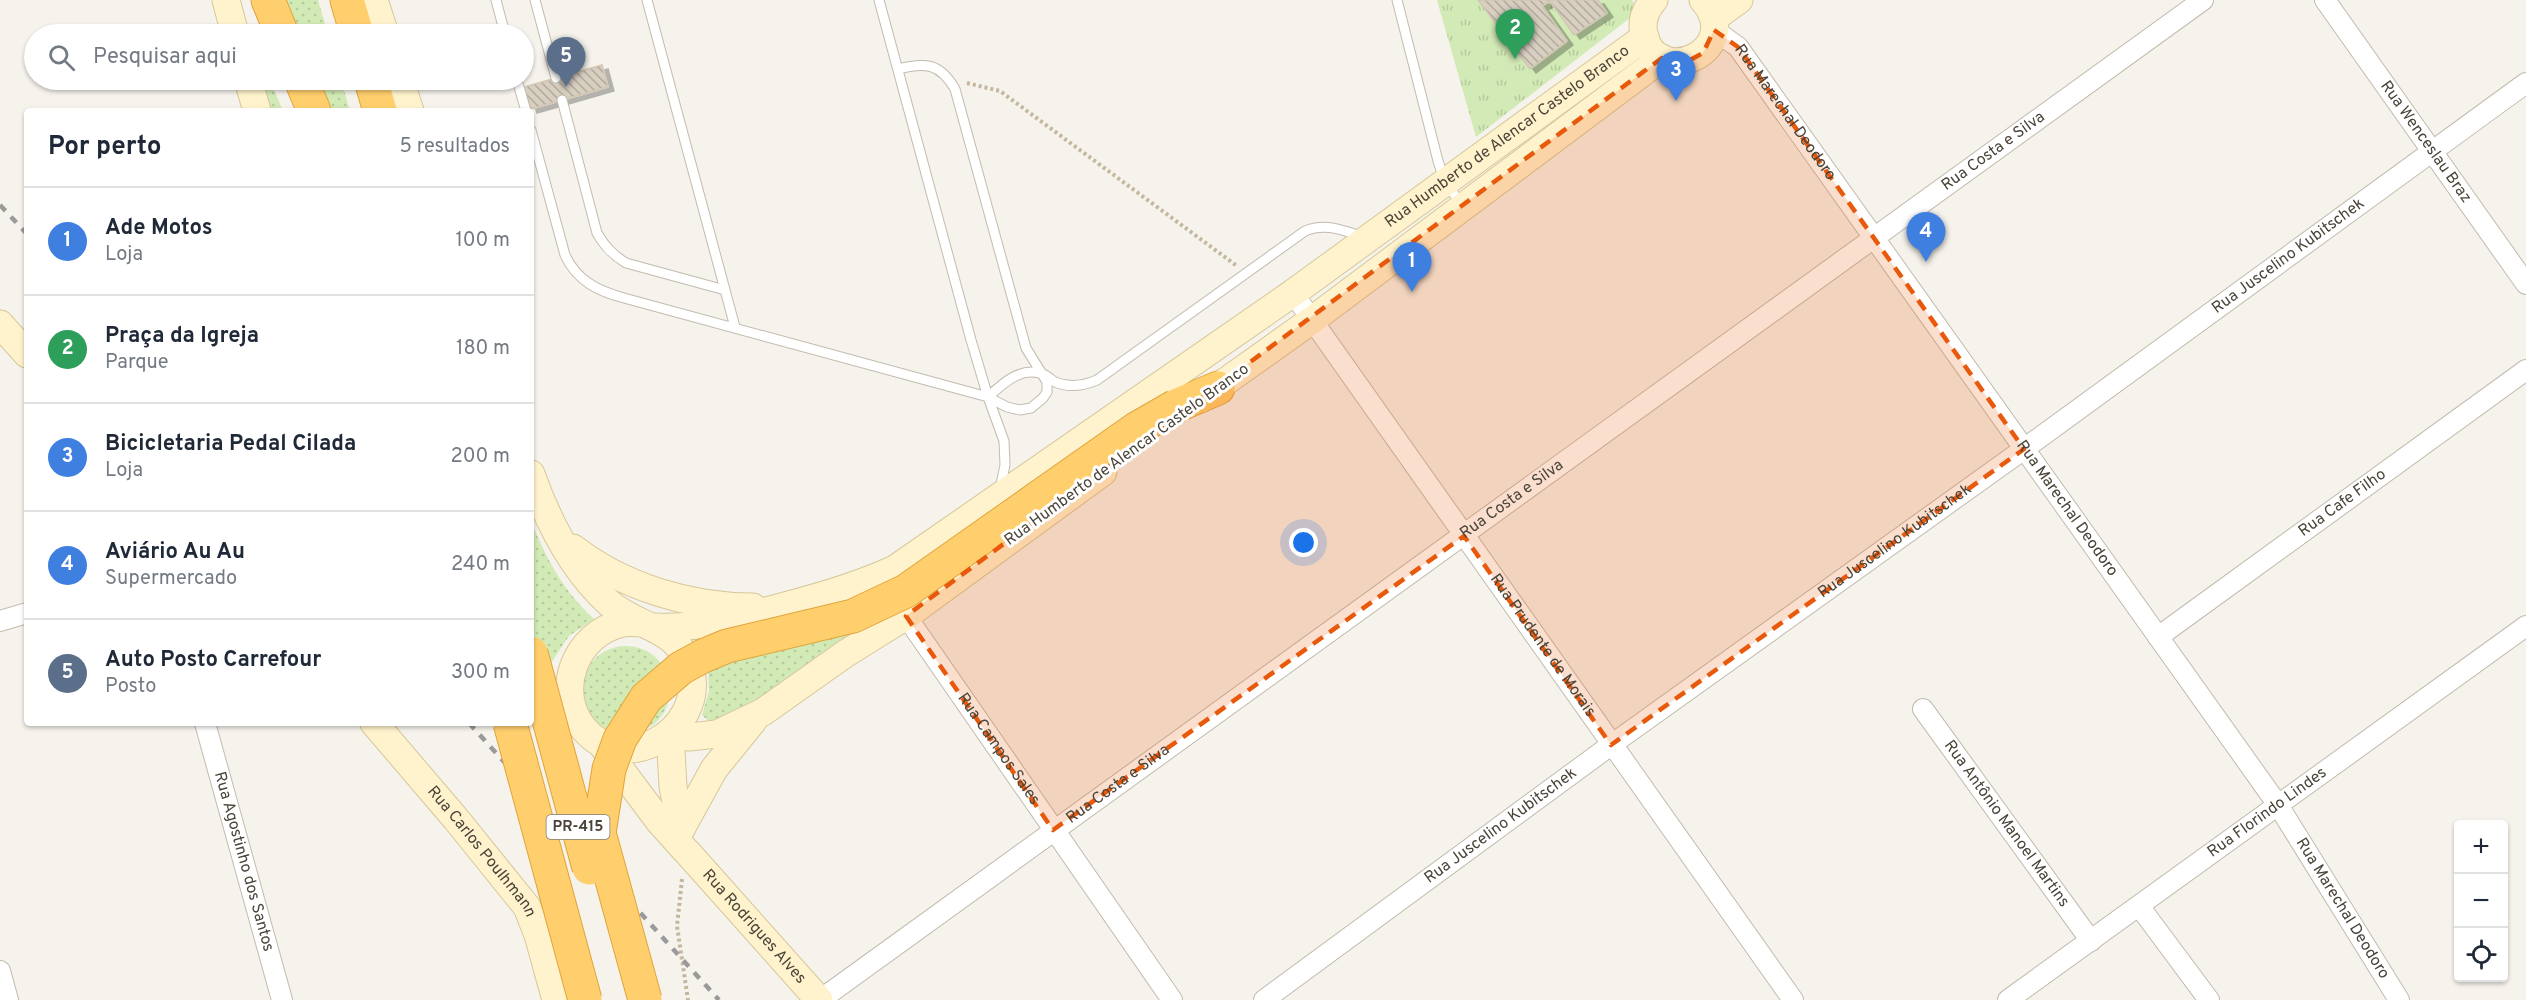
<!DOCTYPE html>
<html lang="pt">
<head>
<meta charset="utf-8">
<style>
  body { margin:0; font-family:Overpass,sans-serif; background:#f2f2f3; color:#1f2937 }
  .controls { position:absolute; right:18px; bottom:18px; display:grid; overflow:hidden; border-radius:6px; box-shadow:0 2px 4px #0004 }
  .controls button { width:54px; height:54px; display:grid; place-items:center; padding:0; border:0; border-bottom:2px solid #e0e1e3; background:#fff; color:#1f2937; font:30px sans-serif }
  .you { position:absolute; left:1304px; top:543px; width:21px; height:21px; margin:-15px; border:4px solid #fff; border-radius:50%; background:#1a73e8; box-shadow:0 0 0 9px #1a73e833 }
  .badge { display:grid; place-items:center; width:39px; height:39px; border-radius:50%; background:#b45309; color:#fff; font-size:20px; font-weight:700 }
  .pin { position:absolute; translate:-50% -50px; filter:drop-shadow(0 2px 3px #0008) }
  .pin::after { content:''; position:absolute; top:32px; width:21px; height:18px; background:inherit; clip-path:polygon(0 0,100% 0,50% 100%) }
  .list { margin:0; padding:0; list-style:none }
  h2 { display:flex; justify-content:space-between; align-items:center; height:78px; margin:0; padding:0 24px; font-size:26px }
  h2 small { font-size:20px; font-weight:400; color:#747a83 }
  .list li { display:grid; grid-template-columns:39px 1fr auto; gap:18px; align-items:center; box-sizing:border-box; height:108px; padding:0 24px; border-top:2px solid #e0e1e3 }
  .list b { display:block; font-size:22px; white-space:nowrap }
  .list p { margin:0; font-size:20px; white-space:nowrap; color:#747a83 }
  .list em { font-size:20px; font-style:normal; color:#747a83 }
  .icon { flex:none; width:33px; height:33px; fill:none; stroke:currentColor; stroke-width:2; stroke-linecap:round; stroke-linejoin:round }
  .map { position:relative; flex:none; width:2526px; height:1000px; overflow:hidden }
  .search { position:absolute; background:#fff; box-shadow:0 2px 4px #0004; left:24px; top:24px; width:510px; height:66px; display:flex; align-items:center; gap:15px; box-sizing:border-box; padding:0 21px; border-radius:33px; color:#747a83; font-size:22px }
  .panel { position:absolute; background:#fff; box-shadow:0 2px 4px #0004; left:24px; top:108px; width:510px; height:618px; border-radius:6px }
  .map>svg:first-child { display:block }
  .grass { fill:url(#grass-dots) }
  .park { fill:url(#park-tufts) }
  .building { fill:url(#building-back-hatch); stroke:#d3c7b4; stroke-width:1.5; filter:url(#shadow) }
  .lines { fill:none; stroke-linecap:round; stroke-linejoin:round }
  .lane-casing { stroke:#c2bbae; stroke-width:11 }
  .street-casing { stroke:#c2bbae; stroke-width:22 }
  .secondary-casing { stroke:#d6c79b; stroke-width:29 }
  .highway-casing { stroke:#e0a43c; stroke-width:35 }
  .path { stroke:#c4b79f; stroke-width:4; stroke-dasharray:3 3; stroke-linecap:butt }
  .lane { stroke:#fff; stroke-width:9 }
  .street { stroke:#fff; stroke-width:20 }
  .secondary { stroke:#fff3cd; stroke-width:27 }
  .highway { stroke:#ffcf6e; stroke-width:33 }
  .rail { stroke:#9a9a9a; stroke-width:4.5; stroke-dasharray:8 8; stroke-linecap:butt }
  .highway-bridge-casing { stroke:#e0a43c; stroke-width:35; stroke-linecap:butt }
  .highway-bridge { stroke:#ffcf6e; stroke-width:33 }
  .marked { fill:#e8590c; fill-opacity:0.2; stroke:#e8590c; stroke-width:4.5; stroke-dasharray:12 8; stroke-linejoin:round }
  .labels { text-anchor:middle; dominant-baseline:central; stroke-width:6; stroke-linejoin:round; paint-order:stroke }
  .shield { fill:#fff; stroke:#817c74; stroke-width:1.5 }
  .shield-label { font-size:15px; font-weight:bold; fill:#4b4439 }
  .street-label { font-size:16px; fill:#4b4439; stroke:#fff }
</style>
</head>
<body>
<div class="map">
<svg width="2526" height="1000" viewBox="0 0 2526 1000">
  <defs>
    <pattern id="grass-dots" width="8" height="8" patternUnits="userSpaceOnUse" patternTransform="scale(1.5)"><rect width="8" height="8" fill="#d2eab5"/><path d="M2 2h.1M6 6h.1" fill="none" stroke="#b6ca9c" stroke-width="1.8" stroke-linecap="round"/></pattern>
    <pattern id="park-tufts" width="24" height="20" patternUnits="userSpaceOnUse" patternTransform="scale(1.5)"><rect width="24" height="20" fill="#d2eab5"/><path d="M3 7l-1-3M5 7V3M7 7l1-3M15 17l-1-3M17 17v-4M19 17l1-3" fill="none" stroke="#b6ca9c"/></pattern>
    <pattern id="building-back-hatch" width="6" height="6" patternUnits="userSpaceOnUse" patternTransform="scale(1.5)"><rect width="6" height="6" fill="#d8cfc1"/><path d="M-1 5l2 2M0 0l6 6M5-1l2 2" fill="none" stroke="#b1aa9e"/></pattern>
    <filter id="shadow"><feDropShadow dx="6" dy="4" stdDeviation="0" flood-color="#0004"/></filter>
  </defs>
  <rect width="100%" height="100%" fill="#f6f3ec"/>
  <path class="grass" d="M285,0H318L328,34H299Z
    M259,80H270L283,111H268Z
    M318,80H341L350,111H331Z
    M531,521C546,558 564,592 594,619L569,636L551,663L531,643Z
    M875,616L752,704L713,725L702,715L709,691L708,666Z
    M582 690a44 44 0 1 1 88 0a44 44 0 1 1-88 0Z"/>
  <path class="park" d="M1437,0H1632L1639,11L1476,137Z"/>
  <path class="building" d="M1478,0H1598L1607,13L1574,35L1550,1L1542,6L1567,41L1530,69Z
    M602,65L608,87L531,109L524,87Z"/>
  <g class="lines">
    <g class="lane-casing">
      <path id="lane" d="M496,0L505,34
        M535,0L556,78
        M647,0L735,327
        M879,0L971,340L988,397L1004,441L1005,465L1000,489
        M1397,0L1438,161L1445,182L1462,205
        M517,80L526,111
        M562,100L597,233C605,247 613,255 626,263L725,290
        M531,130L565,255C577,281 598,291 624,298L988,397L1007,407L1020,410L1031,408L1043,398L1047,392V382L1026,348L955,89C940,63 925,62 898,69
        M988,397C1002,384 1021,366 1043,374C1047,375 1051,380 1055,382C1069,388 1083,386 1097,380L1305,231C1326,222 1344,231 1364,237"/>
    </g>
    <g class="street-casing">
      <g id="street">
        <path id="s1" d="M2325,0L2526,284"/>
        <path id="s2" d="M1714,30L1738,47L2278,805L2399,1000"/>
        <path id="s3" d="M1293,293L1793,1000"/>
        <path id="s4" d="M906,616L1172,1000"/>
        <path d="M0,621L27,613"/>
        <path id="s5" d="M2158,637L2526,370"/>
        <path id="s6" d="M1923,709L2091,941"/>
        <path id="s7" d="M205,723L282,1000"/>
        <path d="M2139,906L2209,1000"/>
        <path d="M0,971L8,1000"/>
        <path id="s8" d="M820,1000L2203,0"/>
        <path id="s9" d="M1264,1000L1611,745L2024,449L2526,83"/>
        <path id="s10" d="M2008,1000L2526,626"/>
      </g>
    </g>
    <g class="secondary-casing">
      <g id="secondary">
        <path d="M226,0L235,34"/>
        <path d="M374,0L385,34"/>
        <path d="M1654,0C1645,10 1641,22 1644,35C1658,91 1746,49 1703,0"/>
        <path d="M1714,18L1739,0"/>
        <path d="M248,80L257,111"/>
        <path d="M400,80L410,111"/>
        <path d="M0,324L27,354"/>
        <path d="M1201,399L1312,320L1662,58"/>
        <path d="M531,474C547,519 572,569 608,602C637,629 680,625 691,672C704,730 625,778 584,729C553,692 575,633 623,623C629,622 636,623 642,623"/>
        <path d="M573,548C623,587 690,607 753,607"/>
        <path id="s11" d="M655,627C699,629 739,618 781,607C820,597 858,586 895,569L1293,293L1645,37"/>
        <path id="s12" d="M374,723L456,819L527,907L538,935L556,1000"/>
        <path d="M603,746L659,821L685,850"/>
        <path d="M681,829L673,787L670,733L689,737L717,734L763,712L845,654L906,616L1103,472"/>
        <path d="M681,829L714,769L753,721"/>
        <path id="s13" d="M688,853L819,1000"/>
      </g>
    </g>
    <g class="highway-casing">
      <path id="highway" d="M268,0L282,34
        M347,0L357,34
        M301,80L314,111
        M371,80L380,111
        M1176,406L1218,388"/>
    </g>
    <path class="path" d="M967,83L1000,91L1237,266
      M682,879L677,926L688,1000"/>
    <use href="#lane" class="lane"/>
    <use href="#street" class="street"/>
    <use href="#secondary" class="secondary"/>
    <use href="#highway" class="highway"/>
    <path class="rail" d="M0,205L27,234
      M469,723L719,1000"/>
    <g class="highway-bridge-casing">
      <path id="highway-bridge" d="M531,653L589,868
        M510,723L585,1000
        M645,1000L599,833L609,769L620,739L646,698L681,668L703,656L727,646L853,616L906,591L1136,429L1176,406"/>
    </g>
    <use href="#highway-bridge" class="highway-bridge"/>
  </g>
  <path class="marked" d="M1714,30L1738,47L2024,449L1611,745L1464,536L1053,830L906,616L1662,58L1688,61L1703,53Z"/>
  <g class="labels">
    <rect class="shield" x="546.5" y="815" width="63" height="24" rx="4.5"/>
    <g class="shield-label">
      <text x="578" y="827">PR-415</text>
    </g>
    <g class="street-label">
      <text stroke="none"><textPath href="#s2" startOffset="110">Rua Marechal Deodoro</textPath></text>
      <text stroke="none"><textPath href="#s11" startOffset="998">Rua Humberto de Alencar Castelo Branco</textPath></text>
      <text stroke="none"><textPath href="#s1" startOffset="174">Rua Wenceslau Braz</textPath></text>
      <text stroke="none"><textPath href="#s8" startOffset="1448">Rua Costa e Silva</textPath></text>
      <text stroke="none"><textPath href="#s9" startOffset="1266">Rua Juscelino Kubitschek</textPath></text>
      <text transform="translate(1127 455) rotate(-36)">Rua Humberto de Alencar Castelo Branco</text>
      <text stroke="none"><textPath href="#s8" startOffset="854">Rua Costa e Silva</textPath></text>
      <text stroke="none"><textPath href="#s5" startOffset="228">Rua Cafe Filho</textPath></text>
      <text stroke="none"><textPath href="#s2" startOffset="596">Rua Marechal Deodoro</textPath></text>
      <text stroke="none"><textPath href="#s9" startOffset="780">Rua Juscelino Kubitschek</textPath></text>
      <text stroke="none"><textPath href="#s3" startOffset="432">Rua Prudente de Morais</textPath></text>
      <text stroke="none"><textPath href="#s4" startOffset="162">Rua Campos Sales</textPath></text>
      <text stroke="none"><textPath href="#s8" startOffset="368">Rua Costa e Silva</textPath></text>
      <text stroke="none"><textPath href="#s10" startOffset="320">Rua Florindo Lindes</textPath></text>
      <text stroke="none"><textPath href="#s6" startOffset="142">Rua Antônio Manoel Martins</textPath></text>
      <text stroke="none"><textPath href="#s9" startOffset="294">Rua Juscelino Kubitschek</textPath></text>
      <text stroke="none"><textPath href="#s12" startOffset="168">Rua Carlos Poulhmann</textPath></text>
      <text stroke="none"><textPath href="#s7" startOffset="144">Rua Agostinho dos Santos</textPath></text>
      <text stroke="none"><textPath href="#s2" startOffset="1082">Rua Marechal Deodoro</textPath></text>
      <text stroke="none"><textPath href="#s13" startOffset="99">Rua Rodrigues Alves</textPath></text>
    </g>
  </g>
</svg>
<div class="controls">
<button>+</button>
<button>−</button>
<button><svg class="icon" aria-label="locate" viewBox="0 0 24 24"><circle cx="12" cy="12" r="6"/><path d="M12 2v4M12 18v4M2 12h4M18 12h4"/></svg></button>
</div>
<div class="you"></div>
<div class="pin badge" style="left:1412px;top:292px;background:#3f7fe0">1</div>
<div class="pin badge" style="left:1515px;top:59px;background:#2e9e5b">2</div>
<div class="pin badge" style="left:1676px;top:101px;background:#3f7fe0">3</div>
<div class="pin badge" style="left:1926px;top:262px;background:#3f7fe0">4</div>
<div class="pin badge" style="left:566px;top:87px;background:#5c6f8a">5</div>
<div class="search"><svg class="icon" aria-label="search" viewBox="0 0 24 24"><circle cx="10" cy="10" r="6"/><path d="M15 15l6 6"/></svg>Pesquisar aqui</div>
<section class="panel">
<h2>Por perto<small>5 resultados</small></h2>
<ul class="list">
<li><span class="badge" style="background:#3f7fe0">1</span><div><b>Ade Motos</b><p>Loja</p></div><em>100 m</em></li>
<li><span class="badge" style="background:#2e9e5b">2</span><div><b>Praça da Igreja</b><p>Parque</p></div><em>180 m</em></li>
<li><span class="badge" style="background:#3f7fe0">3</span><div><b>Bicicletaria Pedal Cilada</b><p>Loja</p></div><em>200 m</em></li>
<li><span class="badge" style="background:#3f7fe0">4</span><div><b>Aviário Au Au</b><p>Supermercado</p></div><em>240 m</em></li>
<li><span class="badge" style="background:#5c6f8a">5</span><div><b>Auto Posto Carrefour</b><p>Posto</p></div><em>300 m</em></li>
</ul>
</section>
</div>
</body>
</html>
